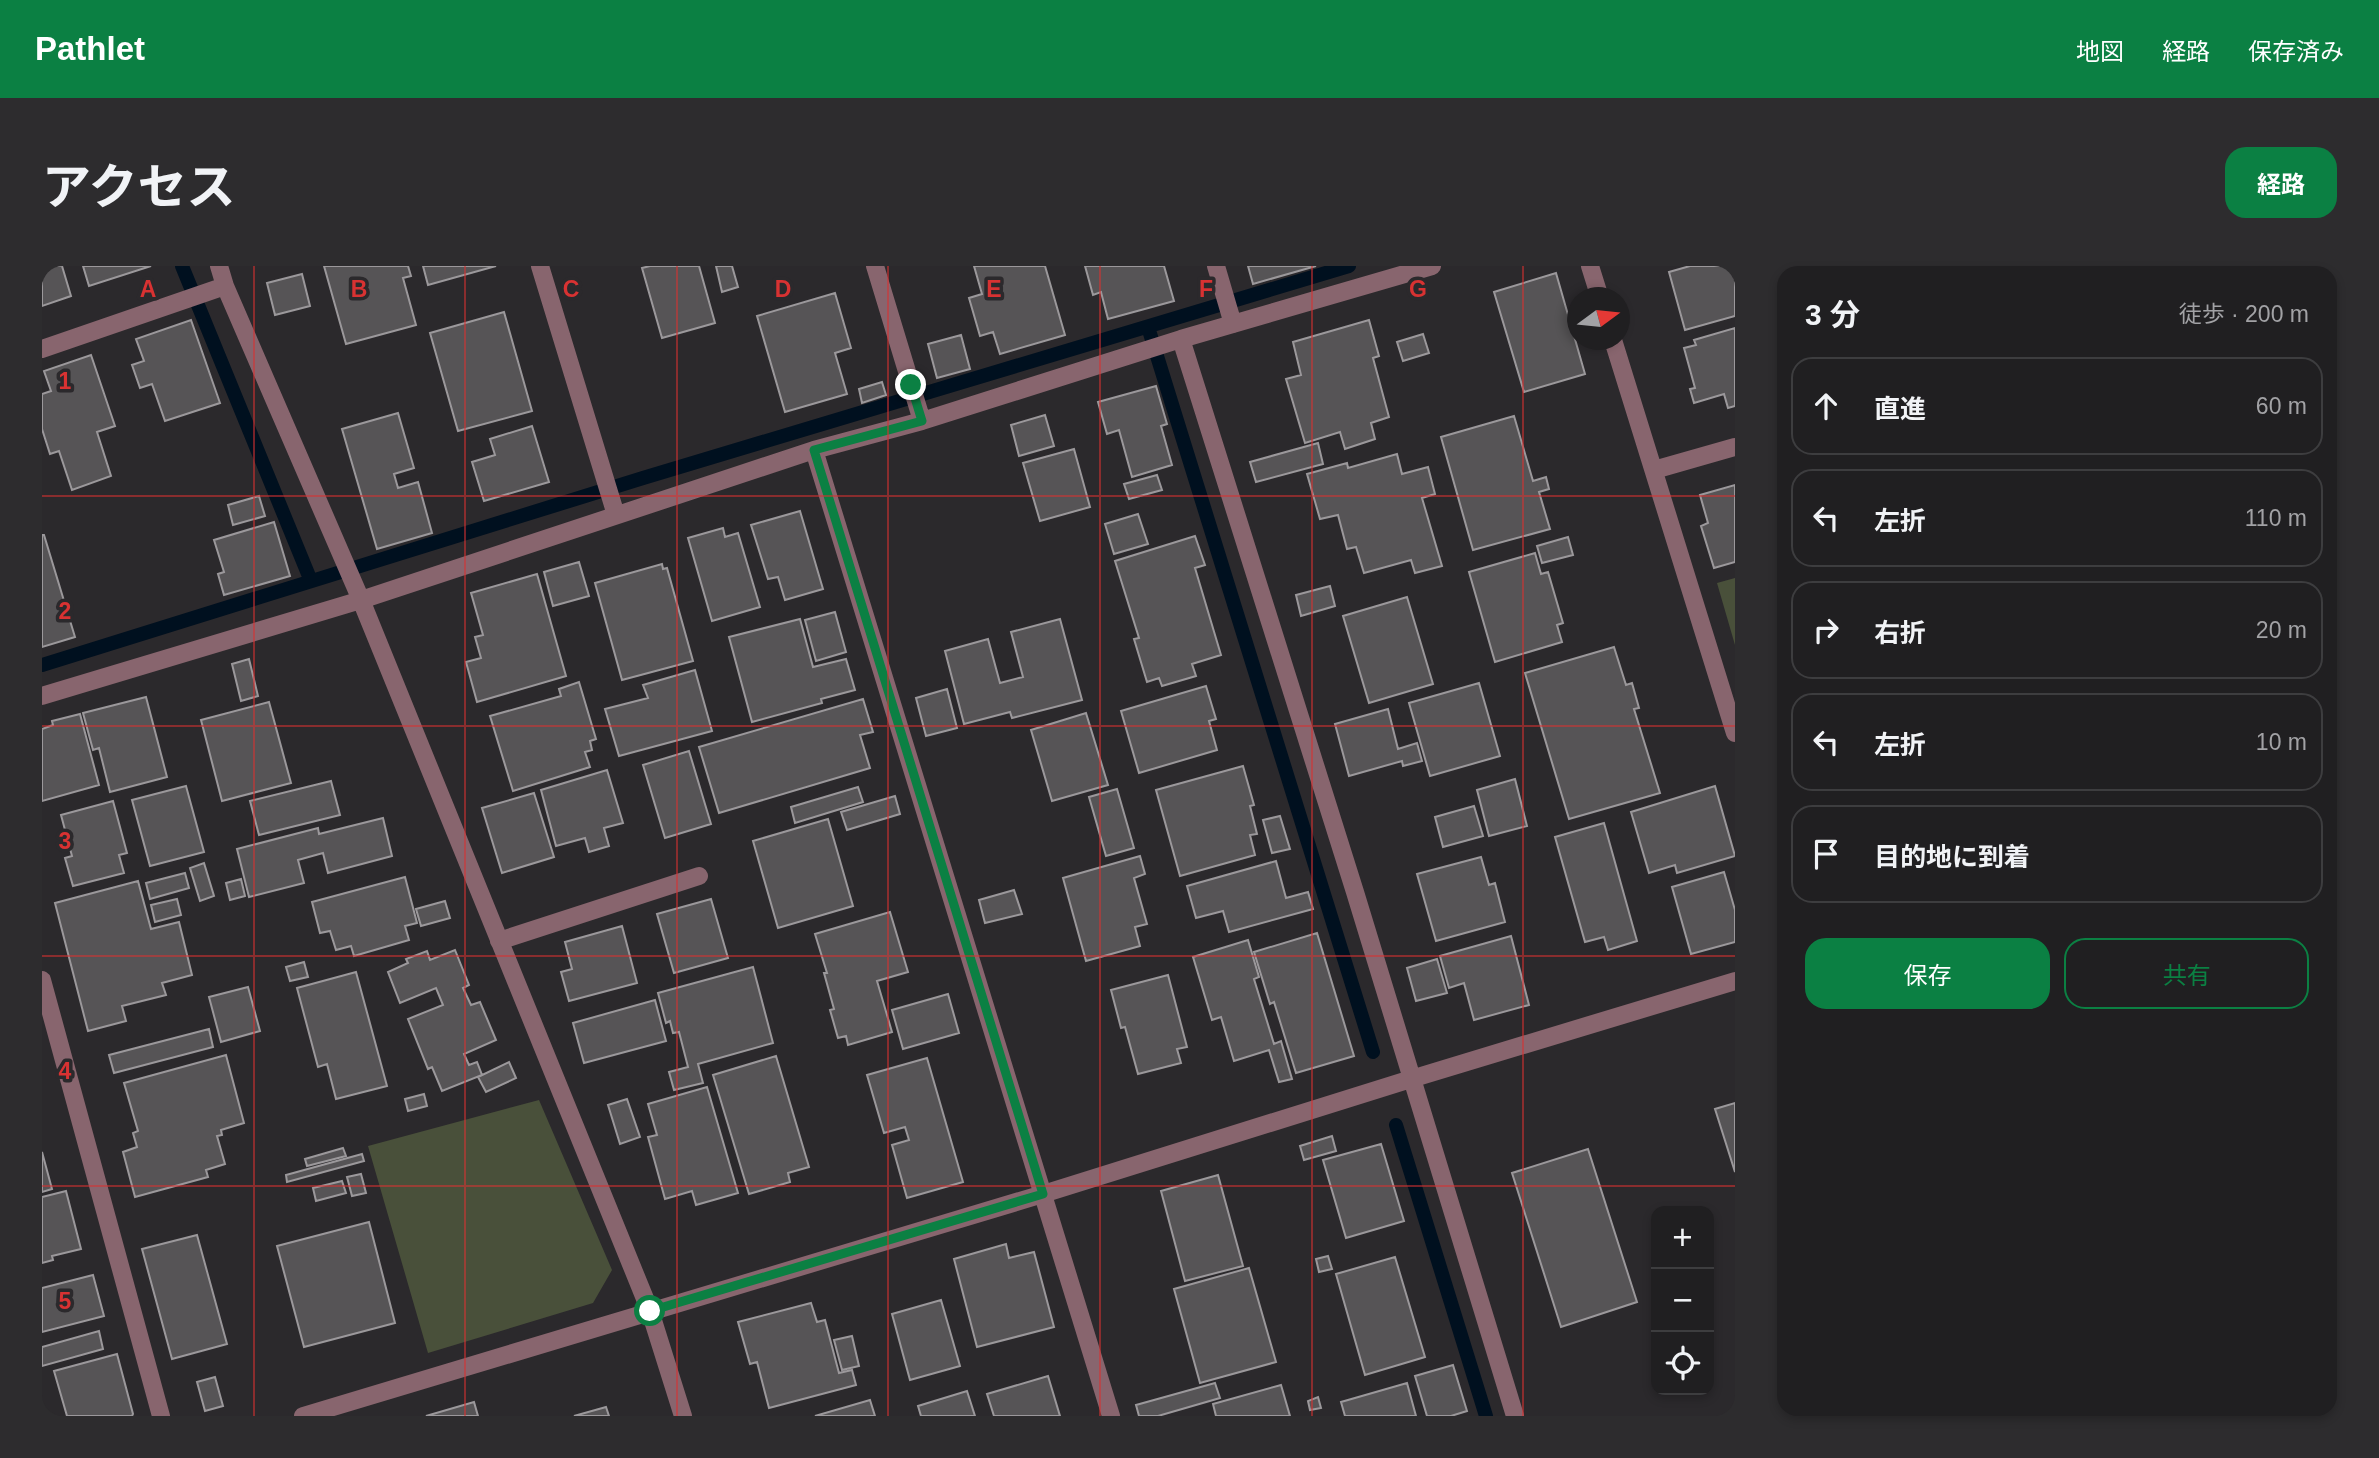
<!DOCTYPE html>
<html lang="ja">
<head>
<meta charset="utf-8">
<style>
  body { margin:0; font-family:Arial,"Noto Sans JP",sans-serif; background:#2d2c2e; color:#f1f3f6 }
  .controls { position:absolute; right:21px; bottom:21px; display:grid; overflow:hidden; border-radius:14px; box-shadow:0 4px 10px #0003 }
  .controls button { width:63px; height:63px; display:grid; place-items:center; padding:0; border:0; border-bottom:2px solid #3d3d3f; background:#201f21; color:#f1f3f6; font:35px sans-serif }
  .compass { position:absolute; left:1525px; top:21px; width:63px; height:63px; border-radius:50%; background:#201f21; box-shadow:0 4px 10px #0003; rotate:75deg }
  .stop { position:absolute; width:21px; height:21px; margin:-16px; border:5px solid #0b8043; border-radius:50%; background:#fff }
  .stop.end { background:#0b8043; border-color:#fff; box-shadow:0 2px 7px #0008 }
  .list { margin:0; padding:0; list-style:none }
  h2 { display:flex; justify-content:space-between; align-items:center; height:91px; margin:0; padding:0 28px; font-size:30px }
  h2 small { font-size:23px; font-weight:400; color:#a2a2a5 }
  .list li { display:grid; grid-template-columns:46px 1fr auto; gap:21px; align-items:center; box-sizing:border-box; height:98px; margin:0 14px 14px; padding:0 14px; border:2px solid #3d3d3f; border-radius:21px }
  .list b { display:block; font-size:26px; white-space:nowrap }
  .list em { font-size:23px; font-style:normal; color:#a2a2a5 }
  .actions { display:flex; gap:14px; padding:21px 28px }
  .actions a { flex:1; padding:16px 0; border:2px solid #0b8043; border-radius:21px; text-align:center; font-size:24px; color:#0b8043 }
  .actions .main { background:#0b8043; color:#fff }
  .icon { flex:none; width:38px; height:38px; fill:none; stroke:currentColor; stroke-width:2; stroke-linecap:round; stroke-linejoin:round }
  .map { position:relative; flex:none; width:1693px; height:1150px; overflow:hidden; border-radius:21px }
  header { display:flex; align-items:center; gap:42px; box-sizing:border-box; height:98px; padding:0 35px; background:#0b8043; color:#fff }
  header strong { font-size:33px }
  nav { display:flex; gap:38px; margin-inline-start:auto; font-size:24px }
  .intro { display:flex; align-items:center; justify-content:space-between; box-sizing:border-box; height:168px; padding:0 42px }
  h1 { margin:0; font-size:49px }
  .button { padding:18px 32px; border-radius:21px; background:#0b8043; color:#fff; font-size:24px; font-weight:700 }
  main { display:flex; gap:42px; padding:0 42px }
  aside { flex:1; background:#201f21; border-radius:21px; box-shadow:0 4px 10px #0003 }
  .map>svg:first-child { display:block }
  .green { fill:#49503a }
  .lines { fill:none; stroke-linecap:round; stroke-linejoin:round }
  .stream { stroke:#00101f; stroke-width:14 }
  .building { fill:#565456; stroke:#9b989b; stroke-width:2 }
  .minor { stroke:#88656e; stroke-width:18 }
  .route { stroke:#0b8043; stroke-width:9 }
  .grid { fill:none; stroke:#d83232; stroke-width:2; stroke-opacity:0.55 }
  .grid-label { font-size:23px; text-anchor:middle; font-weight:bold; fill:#d83232; stroke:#2b292c; stroke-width:7; stroke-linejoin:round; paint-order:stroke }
</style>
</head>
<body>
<header>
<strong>Pathlet</strong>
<nav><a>地図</a><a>経路</a><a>保存済み</a></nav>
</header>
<div class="intro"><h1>アクセス</h1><a class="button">経路</a></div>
<main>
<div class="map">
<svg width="1693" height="1150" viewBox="0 0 1693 1150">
  <rect width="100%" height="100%" fill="#2b292c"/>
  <path class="green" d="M1693,312V379L1675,317Z
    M497,834L570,1004L551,1037L386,1087L326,880Z"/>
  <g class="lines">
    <path class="stream" d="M140,0L269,315
      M1106,61L1331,786
      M0,399L601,212L1307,0
      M1354,859L1444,1150"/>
  </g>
  <path class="building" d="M0,0H20L29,30L0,40Z
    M41,0H109L47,20Z
    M282,0H366L369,10L361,12L374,59L304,78Z
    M381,0H454L386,19Z
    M608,0H657L673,57L620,72L600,2Z
    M674,0H690L696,21L680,26Z
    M932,0H1003L1023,69L958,88L951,66L938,70L927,32L940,28Z
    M1043,0H1122L1132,35L1066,53L1059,26L1051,29Z
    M1206,0H1274L1211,18Z
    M1648,0H1689L1693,14V50L1643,64L1627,6Z
    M1514,7L1543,108L1482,126L1452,26Z
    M260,8L268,40L233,49L225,17Z
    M793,27L809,82L793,87L805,128L743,146L715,50Z
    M462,46L490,145L416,165L388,67Z
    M149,54L178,137L123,155L110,118L98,122L90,99L102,95L94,73Z
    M1327,54L1337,90L1331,92L1347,151L1329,157L1333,173L1303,183L1298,166L1263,177L1244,113L1259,109L1251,76Z
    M1693,62V140L1686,142L1682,128L1652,137L1648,123L1653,122L1642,82L1654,79L1652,74Z
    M1381,68L1387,87L1361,95L1355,76Z
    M919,69L928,103L895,112L886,78Z
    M49,89L73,160L55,166L69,210L30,224L17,185L8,188L0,163V128L9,125L2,105Z
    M840,116L844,129L820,137L817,123Z
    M1114,120L1125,158L1119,160L1130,199L1090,211L1077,164L1065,168L1056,136Z
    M356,147L372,202L352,208L356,222L376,216L390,267L335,283L300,163Z
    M1003,149L1012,180L977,190L969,159Z
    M1472,150L1491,215L1504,211L1507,223L1497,226L1508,263L1431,284L1399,171Z
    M490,160L507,216L442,235L430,196L453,189L448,173Z
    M1276,177L1281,198L1214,216L1208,196Z
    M1032,183L1048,241L998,255L981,197Z
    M1355,188L1360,208L1386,201L1393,228L1380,232L1400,300L1373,307L1369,294L1322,307L1314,281L1305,283L1296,249L1278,253L1265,208L1305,197L1306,202Z
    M1115,209L1120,224L1087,233L1082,218Z
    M1693,219V296L1672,302L1659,260L1666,257L1658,229Z
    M217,230L223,250L191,259L186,239Z
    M758,245L781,323L743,334L736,311L726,313L709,259Z
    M1096,248L1106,278L1072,288L1063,258Z
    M232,256L248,310L182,329L176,308L182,306L172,274Z
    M681,262L683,271L696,267L718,341L670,355L646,272Z
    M0,269H2L33,371L0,381Z
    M1153,270L1163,299L1153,302L1179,389L1150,398L1154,410L1120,420L1117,412L1105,416L1092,373L1097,372L1073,295Z
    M1526,271L1531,289L1500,297L1495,280Z
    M1493,287L1499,308L1506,306L1521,357L1515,359L1520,376L1453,396L1427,306Z
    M537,296L547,330L511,340L502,306Z
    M620,298L621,303L625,302L651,395L580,414L553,317Z
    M495,308L524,410L435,436L424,396L439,392L433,371L441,369L429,327Z
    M1288,320L1293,340L1259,350L1254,329Z
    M1365,331L1391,418L1327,437L1301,350Z
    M793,346L804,386L774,395L763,354Z
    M758,353L771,401L804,393L813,424L779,433L780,437L710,456L687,371Z
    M1018,353L1040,434L970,452L968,446L922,458L903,385L946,373L958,417L981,411L969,366Z
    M1572,381L1584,419L1590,417L1597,442L1592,443L1618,527L1527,553L1483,407Z
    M207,393L216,430L199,435L190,398Z
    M653,404L670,465L577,490L563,443L606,432L601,419Z
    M537,416L554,473L548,475L550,484L543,486L548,501L471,525L448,450L519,430L517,423Z
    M1437,417L1458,490L1388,510L1367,437Z
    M1164,420L1174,453L1167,455L1175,484L1097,507L1079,445Z
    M905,423L915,462L884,470L874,432Z
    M104,431L125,511L68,526L57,482L51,484L41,447Z
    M821,433L831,466L818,469L828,502L677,547L657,481Z
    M227,436L249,517L180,535L159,454Z
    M1346,443L1356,483L1375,477L1380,495L1361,500L1360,495L1307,510L1293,458Z
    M1044,447L1066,519L1010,535L989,464Z
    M38,448L57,519L0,535V463L11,459L10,455Z
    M647,485L669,558L623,572L601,499Z
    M1201,500L1212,539L1208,540L1215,568L1208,569L1213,589L1138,610L1114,524Z
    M565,504L581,557L562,562L567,580L547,586L543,572L514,580L499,524Z
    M1473,513L1485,560L1447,570L1435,524Z
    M289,515L298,549L217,569L208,535Z
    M144,520L162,586L108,600L90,534Z
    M1673,520L1693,590L1635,607L1633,599L1607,607L1589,546Z
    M816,521L821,536L753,557L749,541Z
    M1075,523L1092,582L1064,590L1047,531Z
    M492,527L512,591L460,607L440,542Z
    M853,530L858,548L805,564L799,546Z
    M71,535L85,587L77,589L82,607L31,620L23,592L30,590L19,549Z
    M1432,540L1441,570L1401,581L1393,551Z
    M1238,550L1248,583L1230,587L1221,554Z
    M341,552L350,590L286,607L281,587L256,594L262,617L207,631L195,583L276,562L277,568Z
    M786,553L811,640L736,662L711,575Z
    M1562,557L1595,675L1566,684L1562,671L1543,676L1513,571Z
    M1098,590L1103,608L1092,612L1105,658L1093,661L1098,680L1044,695L1021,612Z
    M1439,591L1447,619L1453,617L1463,656L1394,675L1375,608Z
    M1234,595L1244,632L1266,626L1271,643L1187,666L1181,645L1154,652L1145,620Z
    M162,597L172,630L158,635L148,602Z
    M1682,606L1693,644V676L1649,688L1630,621Z
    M143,607L147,622L108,633L104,617Z
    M363,611L375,657L363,660L367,674L312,690L309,680L294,684L288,665L278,667L270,636Z
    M199,613L203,630L188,634L184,617Z
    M96,615L109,663L137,656L150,709L120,717L124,729L80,740L84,755L46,765L13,637Z
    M972,624L980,648L943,657L937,634Z
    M135,633L139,649L113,656L109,639Z
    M669,633L686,692L632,707L615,648Z
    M403,635L408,652L379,660L374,643Z
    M848,646L866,706L835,715L850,766L806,779L804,770L796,772L788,744L792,743L782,707H785L773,668Z
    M580,660L595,717L527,735L519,706L530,703L523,676Z
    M1275,667L1312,790L1254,807L1232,736L1228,738L1212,686Z
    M1469,670L1487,739L1432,754L1422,717L1407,722L1398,690Z
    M1206,674L1217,711L1212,713L1232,778L1239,775L1250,813L1237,816L1227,784L1192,795L1179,751L1170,754L1151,691Z
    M413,684L427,719L421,722L429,739L438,736L454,774L422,788L427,799L435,796L440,809L400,825L390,801L386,803L366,753L401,739L394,722L358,737L346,706L366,697L364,693L385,685L388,694Z
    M1395,693L1405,727L1374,735L1365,702Z
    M262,696L266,711L248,715L244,701Z
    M711,701L731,777L656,798L661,817L632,824L627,806L646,801L637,766L631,767L628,755L624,757L616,727Z
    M314,706L345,820L294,833L285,798L276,801L255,722Z
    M1126,709L1145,781L1135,783L1139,797L1096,808L1083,761L1079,762L1069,724Z
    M206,721L218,765L179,776L167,731Z
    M906,728L917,767L861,783L850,744Z
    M613,734L624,775L542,797L531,757Z
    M167,763L171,781L72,807L67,789Z
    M184,789L202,857L179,864L180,869L175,870L183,898L164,904L166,911L93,931L81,886L95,881L91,867L96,865L82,817Z
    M734,790L767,901L746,907L748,916L707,928L671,809Z
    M885,792L921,916L865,932L850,879L867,874L863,861L842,867L825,809Z
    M467,796L474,812L444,826L436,811Z
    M665,821L696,927L654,939L650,925L623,933L606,871L615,869L606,838Z
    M382,828L385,840L366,845L363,833Z
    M585,833L598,871L578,878L566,839Z
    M1693,837V906L1673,843Z
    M1290,870L1294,885L1262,894L1258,880Z
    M1339,878L1362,955L1304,972L1281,894Z
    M301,882L304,890L265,900L263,893Z
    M1546,883L1595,1036L1519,1061L1470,907Z
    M0,886L10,923L0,926Z
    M320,888L322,895L245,916L244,909Z
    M319,908L324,927L310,930L305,911Z
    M1176,909L1201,1000L1143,1015L1119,925Z
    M300,915L304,927L274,935L271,922Z
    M24,925L39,983L10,990L11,994L0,997V931Z
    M327,956L353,1057L262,1081L235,980Z
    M155,969L185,1078L130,1093L100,983Z
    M964,978L967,992L992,986L1012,1061L935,1081L912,993Z
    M1286,990L1290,1003L1277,1006L1274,993Z
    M1353,991L1383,1091L1323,1109L1294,1008Z
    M1207,1002L1234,1096L1158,1117L1132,1023Z
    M51,1009L62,1050L0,1066V1022Z
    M899,1034L918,1100L868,1114L850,1048Z
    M769,1037L775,1056L783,1054L797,1107L810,1104L814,1119L727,1142L715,1096L708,1098L696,1056Z
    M57,1065L61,1083L0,1100V1081Z
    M810,1070L817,1100L800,1104L792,1074Z
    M75,1088L91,1148L90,1150H25L12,1105Z
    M1411,1099L1425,1145L1409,1150H1385L1373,1110Z
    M1006,1110L1018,1150H952L945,1128Z
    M173,1111L181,1140L163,1145L155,1116Z
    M1173,1117L1178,1132L1116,1150H1097L1094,1139Z
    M1365,1117L1374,1150H1303L1299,1136Z
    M1239,1119L1248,1150H1174L1171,1138Z
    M925,1125L933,1150H879L876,1140Z
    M1276,1131L1279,1142L1268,1144L1266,1135Z
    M828,1134L833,1150H773Z
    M432,1136L436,1150H384Z
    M564,1141L567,1150H532Z"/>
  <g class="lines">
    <path class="minor" d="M177,0L183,20L319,334L608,1045L641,1150
      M498,0L574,249
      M833,0L880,155
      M1174,0L1191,58
      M1548,0L1558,32
      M1139,73L1313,626L1473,1150
      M1571,74L1693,467
      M0,83L183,20
      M772,184L1069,1150
      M1612,204L1693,181
      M0,430L319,334L772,184L880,155L1139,73L1390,0
      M457,675L657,610
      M0,714L119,1150
      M261,1150L1001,928L1369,813L1693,715"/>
  </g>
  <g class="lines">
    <path class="route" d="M608,1045L1001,928L772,184L880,155L869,119"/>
  </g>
  <path class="grid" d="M212,0V1150M423,0V1150M635,0V1150M846,0V1150M1058,0V1150M1270,0V1150M1481,0V1150M0,230H1693M0,460H1693M0,690H1693M0,920H1693"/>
  <g class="grid-label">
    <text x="106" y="31">A</text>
    <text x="317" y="31">B</text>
    <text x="529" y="31">C</text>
    <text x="741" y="31">D</text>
    <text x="952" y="31">E</text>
    <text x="1164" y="31">F</text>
    <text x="1376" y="31">G</text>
    <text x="23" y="123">1</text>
    <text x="23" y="353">2</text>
    <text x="23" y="583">3</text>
    <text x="23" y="813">4</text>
    <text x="23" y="1043">5</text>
  </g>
</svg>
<div class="controls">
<button>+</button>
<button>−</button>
<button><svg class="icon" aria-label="locate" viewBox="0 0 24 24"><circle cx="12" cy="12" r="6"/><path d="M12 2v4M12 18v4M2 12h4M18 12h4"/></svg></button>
</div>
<svg class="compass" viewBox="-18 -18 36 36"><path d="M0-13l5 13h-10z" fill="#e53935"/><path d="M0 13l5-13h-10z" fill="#a2a2a5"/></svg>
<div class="stop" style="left:608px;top:1045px"></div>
<div class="stop end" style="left:869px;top:119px"></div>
</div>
<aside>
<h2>3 分<small>徒歩 · 200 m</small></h2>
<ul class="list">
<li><svg class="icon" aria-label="ahead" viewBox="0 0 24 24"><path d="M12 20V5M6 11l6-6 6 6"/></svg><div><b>直進</b></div><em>60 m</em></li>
<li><svg class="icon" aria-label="left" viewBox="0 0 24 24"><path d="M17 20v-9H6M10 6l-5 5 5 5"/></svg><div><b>左折</b></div><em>110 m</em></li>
<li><svg class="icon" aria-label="right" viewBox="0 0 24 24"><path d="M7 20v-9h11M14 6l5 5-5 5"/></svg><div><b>右折</b></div><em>20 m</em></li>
<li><svg class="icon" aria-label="left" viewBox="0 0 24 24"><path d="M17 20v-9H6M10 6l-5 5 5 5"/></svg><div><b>左折</b></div><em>10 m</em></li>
<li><svg class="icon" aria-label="arrive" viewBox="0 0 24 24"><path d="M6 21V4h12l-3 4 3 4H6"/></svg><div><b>目的地に到着</b></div></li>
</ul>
<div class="actions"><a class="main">保存</a><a>共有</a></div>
</aside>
</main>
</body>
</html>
